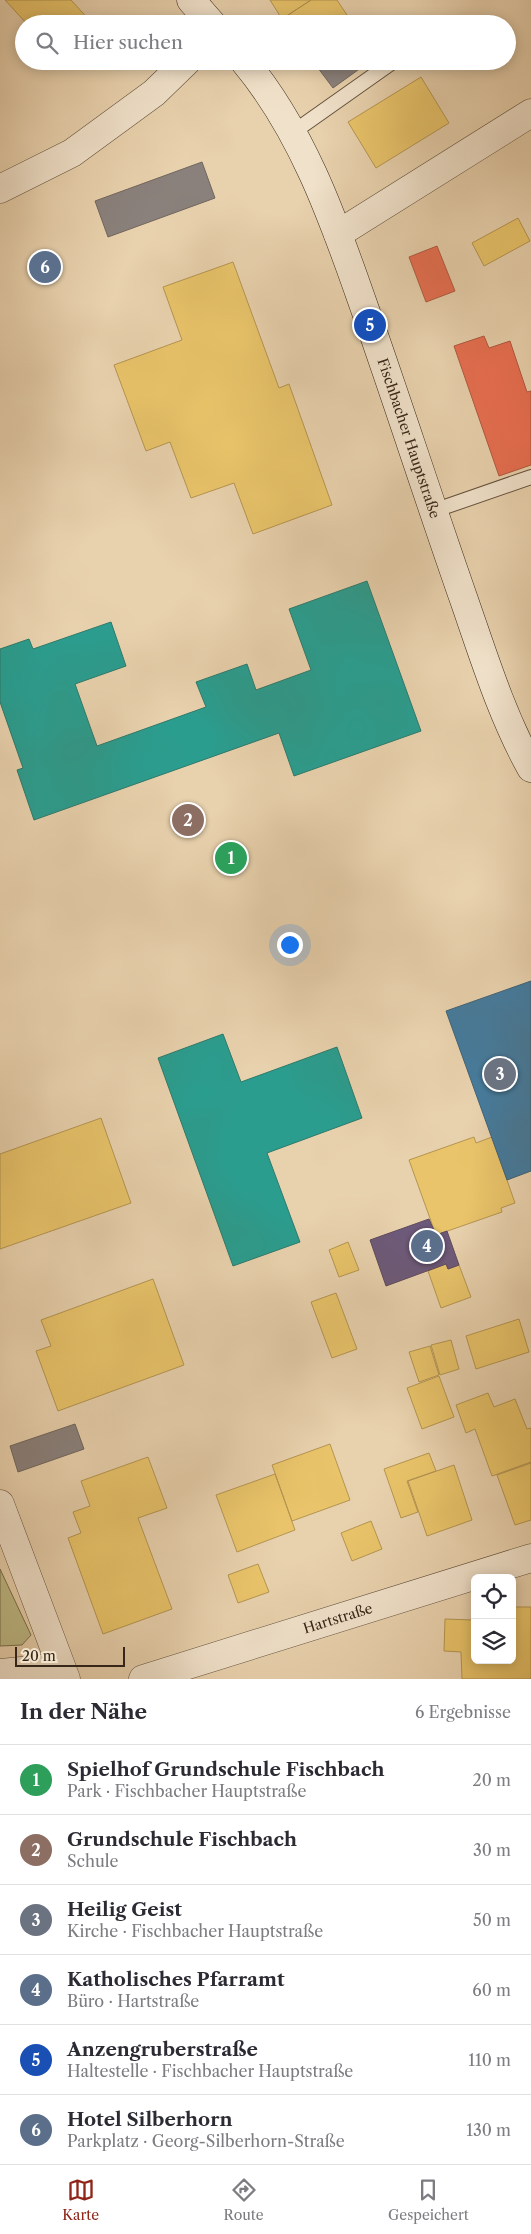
<!DOCTYPE html>
<html lang="de">
<head>
<meta charset="utf-8">
<style>
  body { margin:0; font-family:"Libre Caslon Text",serif; background:#f2f2f3; color:#2b2b33 }
  .controls { position:absolute; right:15px; bottom:15px; display:grid; overflow:hidden; border-radius:8px; box-shadow:0 2px 12px #0003 }
  .controls button { width:45px; height:45px; display:grid; place-items:center; padding:0; border:0; border-bottom:1px solid #e1e1e2; background:#fff; color:#2b2b33; font:25px sans-serif }
  .scale { position:absolute; left:15px; bottom:12px; width:110px; box-sizing:border-box; padding-left:5px; border:2px solid #382718; border-top:0; font-size:14px; line-height:18px; white-space:nowrap; color:#382718; -webkit-text-stroke:4px #f0e1ca; paint-order:stroke }
  .you { position:absolute; left:289px; top:944px; width:18px; height:18px; margin:-12px; border:4px solid #fff; border-radius:50%; background:#1a73e8; box-shadow:0 0 0 8px #1a73e833 }
  .badge { display:grid; place-items:center; width:32px; height:32px; border-radius:50%; background:#8f2418; color:#fff; font-size:16px; font-weight:700 }
  .pin { position:absolute; translate:-50% -50%; border:2px solid #fff; box-shadow:0 1px 5px #0006 }
  .list { margin:0; padding:0; list-style:none }
  h2 { display:flex; justify-content:space-between; align-items:center; height:65px; margin:0; padding:0 20px; font-size:21px }
  h2 small { font-size:16px; font-weight:400; color:#7c7c81 }
  .list li { display:grid; grid-template-columns:32px 1fr auto; gap:15px; align-items:center; box-sizing:border-box; height:70px; padding:0 20px; border-top:1px solid #e1e1e2 }
  .list b { display:block; font-size:19px; white-space:nowrap }
  .list p { margin:0; font-size:16px; white-space:nowrap; color:#7c7c81 }
  .list em { font-size:16px; font-style:normal; color:#7c7c81 }
  .icon { flex:none; width:28px; height:28px; fill:none; stroke:currentColor; stroke-width:2; stroke-linecap:round; stroke-linejoin:round }
  .map { position:relative; flex:none; width:531px; height:1679px; overflow:hidden }
  .search { position:absolute; background:#fff; box-shadow:0 2px 12px #0003; left:15px; right:15px; top:15px; height:55px; display:flex; align-items:center; gap:12px; box-sizing:border-box; padding:0 18px; border-radius:28px; color:#7c7c81; font-size:19px }
  .sheet { height:485px; background:#fff }
  nav { display:flex; justify-content:space-around; align-items:center; box-sizing:border-box; height:70px; border-top:1px solid #e1e1e2; background:#fff; font-size:14px; color:#7c7c81 }
  nav a { display:grid; justify-items:center; gap:2px }
  nav .on { color:#8f2418 }
  .map>svg:first-child { display:block }
  .green { fill:#bdb985; stroke:#7a704e }
  .homes { fill:#e9c46a; stroke:#b49551 }
  .shops { fill:#e76f51; stroke:#b25940 }
  .offices { fill:#6d597a; stroke:#5d4a5d }
  .schools { fill:#2a9d8f; stroke:#2e7a6b }
  .public { fill:#457b9d; stroke:#416275 }
  .industry { fill:#8a817c; stroke:#71665e }
  .lines { fill:none; stroke-linecap:round; stroke-linejoin:round }
  .service-casing { stroke:#64523d; stroke-width:16 }
  .minor-casing { stroke:#64523d; stroke-width:29 }
  .secondary-casing { stroke:#382718; stroke-width:29 }
  .service { stroke:#f0e1ca; stroke-width:14 }
  .minor { stroke:#f0e1ca; stroke-width:28 }
  .secondary { stroke:#f0e1ca; stroke-width:28 }
  .labels { text-anchor:middle; dominant-baseline:central; stroke-width:5; stroke-linejoin:round; paint-order:stroke }
  .street-label { font-size:14px; fill:#382718; stroke:#f0e1ca }
</style>
</head>
<body>
<div class="map">
<svg width="531" height="1679" viewBox="0 0 531 1679">
  <rect width="100%" height="100%" fill="#e8d1ad"/>
  <filter id="stains"><feTurbulence type="fractalNoise" baseFrequency=".004" numOctaves="4"/><feColorMatrix values="0 0 0 0 .2 0 0 0 0 .09 0 0 0 0 .02 0 0 0 .5 -.17"/></filter>
  <radialGradient id="worn" r=".72"><stop offset=".6" stop-color="#630" stop-opacity="0"/><stop offset="1" stop-color="#630" stop-opacity=".3"/></radialGradient>
  <path class="green" d="M0,1569L31,1635L22,1645L0,1646Z"/>
  <path class="homes" d="M5,0H71L91,22L88,24H27Z
    M270,0H311L282,19Z
    M311,0H337L353,24H285L282,19Z
    M421,77L449,123L376,168L348,122Z
    M518,218L530,241L484,266L472,243Z
    M233,262L279,388L289,384L332,505L253,534L234,483L191,498L170,442L146,451L114,365L182,340L163,287Z
    M101,1118L131,1203L0,1249V1154Z
    M474,1137L476,1143L492,1137L515,1203L501,1208L502,1212L436,1235L409,1160Z
    M348,1242L359,1270L339,1277L329,1250Z
    M446,1264L448,1269L459,1265L471,1297L441,1308L428,1271Z
    M153,1279L184,1365L58,1411L36,1351L51,1346L41,1320Z
    M336,1293L357,1349L332,1358L311,1302Z
    M519,1319L529,1352L476,1369L466,1336Z
    M451,1340L459,1369L440,1375L431,1345Z
    M430,1346L439,1375L419,1382L409,1352Z
    M439,1376L454,1417L422,1429L407,1388Z
    M488,1393L494,1407L515,1399L527,1429L531,1428V1462L492,1476L475,1429L466,1433L456,1405Z
    M330,1444L350,1500L292,1521L272,1465Z
    M429,1453L436,1471L407,1481L418,1512L401,1518L384,1469Z
    M148,1457L167,1508L138,1518L172,1609L103,1634L68,1538L81,1533L73,1512L90,1506L81,1481Z
    M531,1463V1520L515,1525L497,1475Z
    M454,1465L472,1520L427,1536L408,1481Z
    M275,1474L295,1530L237,1552L216,1495Z
    M371,1521L382,1549L352,1561L341,1533Z
    M258,1564L269,1592L238,1603L228,1575Z
    M513,1607H531V1679H462L461,1652L444,1651L445,1619L473,1620L472,1648L475,1647V1660H512Z"/>
  <path class="shops" d="M437,246L455,291L426,302L409,257Z
    M484,336L489,348L510,341L527,392L531,391V465L499,476L454,346Z"/>
  <path class="offices" d="M429,1219L436,1235L447,1231L459,1265L448,1269L446,1264L386,1286L370,1240Z"/>
  <path class="schools" d="M367,581L421,731L294,776L279,733L34,820L17,770L23,768L0,702V649L29,639L33,649L111,622L126,666L75,684L97,746L206,707L196,682L247,664L256,690L311,670L289,609Z
    M223,1034L241,1082L337,1047L362,1118L267,1153L300,1242L233,1266L158,1058Z"/>
  <path class="public" d="M531,981V1171L507,1180L446,1011Z"/>
  <path class="industry" d="M328,61H368L369,62L333,88L318,68Z
    M202,162L215,198L108,237L95,201Z
    M75,1424L84,1449L18,1472L10,1446Z"/>
  <g class="lines">
    <g class="service-casing">
      <path id="service" d="M447,24V23
        M292,133L394,61
        M433,511L531,477"/>
    </g>
    <g class="minor-casing">
      <g id="minor">
        <path d="M0,189L72,153L154,93L187,61"/>
        <path d="M338,234L531,113"/>
        <path d="M0,1504L66,1679"/>
        <path d="M0,1673L61,1667"/>
        <path id="s1" d="M143,1679L531,1558"/>
      </g>
    </g>
    <g class="secondary-casing">
      <g id="secondary">
        <path d="M191,0L212,24"/>
        <path id="s2" d="M244,61C301,129 332,215 361,298C396,397 428,497 463,597C483,654 501,714 531,768"/>
      </g>
    </g>
    <use href="#service" class="service"/>
    <use href="#minor" class="minor"/>
    <use href="#secondary" class="secondary"/>
  </g>
  <g class="labels">
    <g class="street-label">
      <text stroke="none"><textPath href="#s2" startOffset="414">Fischbacher Hauptstraße</textPath></text>
      <text stroke="none"><textPath href="#s1" startOffset="204">Hartstraße</textPath></text>
    </g>
  </g>
  <rect width="100%" height="100%" filter="url(#stains)"/>
  <rect width="100%" height="100%" fill="url(#worn)"/>
</svg>
<div class="controls">
<button><svg class="icon" aria-label="locate" viewBox="0 0 24 24"><circle cx="12" cy="12" r="6"/><path d="M12 2v4M12 18v4M2 12h4M18 12h4"/></svg></button>
<button><svg class="icon" aria-label="layers" viewBox="0 0 24 24"><path d="M12 4l9 5-9 5-9-5zM3 14l9 5 9-5"/></svg></button>
</div>
<div class="scale">20 m</div>
<div class="you"></div>
<div class="pin badge" style="left:231px;top:858px;background:#2e9e5b">1</div>
<div class="pin badge" style="left:188px;top:820px;background:#8d6e63">2</div>
<div class="pin badge" style="left:500px;top:1074px;background:#6b7280">3</div>
<div class="pin badge" style="left:427px;top:1246px;background:#5c6f8a">4</div>
<div class="pin badge" style="left:370px;top:325px;background:#1a4fb4">5</div>
<div class="pin badge" style="left:45px;top:267px;background:#5c6f8a">6</div>
<div class="search"><svg class="icon" aria-label="search" viewBox="0 0 24 24"><circle cx="10" cy="10" r="6"/><path d="M15 15l6 6"/></svg>Hier suchen</div>
</div>
<section class="sheet">
<h2>In der Nähe<small>6 Ergebnisse</small></h2>
<ul class="list">
<li><span class="badge" style="background:#2e9e5b">1</span><div><b>Spielhof Grundschule Fischbach</b><p>Park · Fischbacher Hauptstraße</p></div><em>20 m</em></li>
<li><span class="badge" style="background:#8d6e63">2</span><div><b>Grundschule Fischbach</b><p>Schule</p></div><em>30 m</em></li>
<li><span class="badge" style="background:#6b7280">3</span><div><b>Heilig Geist</b><p>Kirche · Fischbacher Hauptstraße</p></div><em>50 m</em></li>
<li><span class="badge" style="background:#5c6f8a">4</span><div><b>Katholisches Pfarramt</b><p>Büro · Hartstraße</p></div><em>60 m</em></li>
<li><span class="badge" style="background:#1a4fb4">5</span><div><b>Anzengruberstraße</b><p>Haltestelle · Fischbacher Hauptstraße</p></div><em>110 m</em></li>
<li><span class="badge" style="background:#5c6f8a">6</span><div><b>Hotel Silberhorn</b><p>Parkplatz · Georg-Silberhorn-Straße</p></div><em>130 m</em></li>
</ul>
</section>
<nav>
<a class="on"><svg class="icon" aria-label="map" viewBox="0 0 24 24"><path d="M3 6l6-2 6 2 6-2v14l-6 2-6-2-6 2zM9 4v14M15 6v14"/></svg>Karte</a>
<a><svg class="icon" aria-label="directions" viewBox="0 0 24 24"><path d="M12 3l9 9-9 9-9-9zM9 14v-3h6M13 9l2 2-2 2"/></svg>Route</a>
<a><svg class="icon" aria-label="saved" viewBox="0 0 24 24"><path d="M7 4h10v16l-5-4-5 4z"/></svg>Gespeichert</a>
</nav>
</body>
</html>
